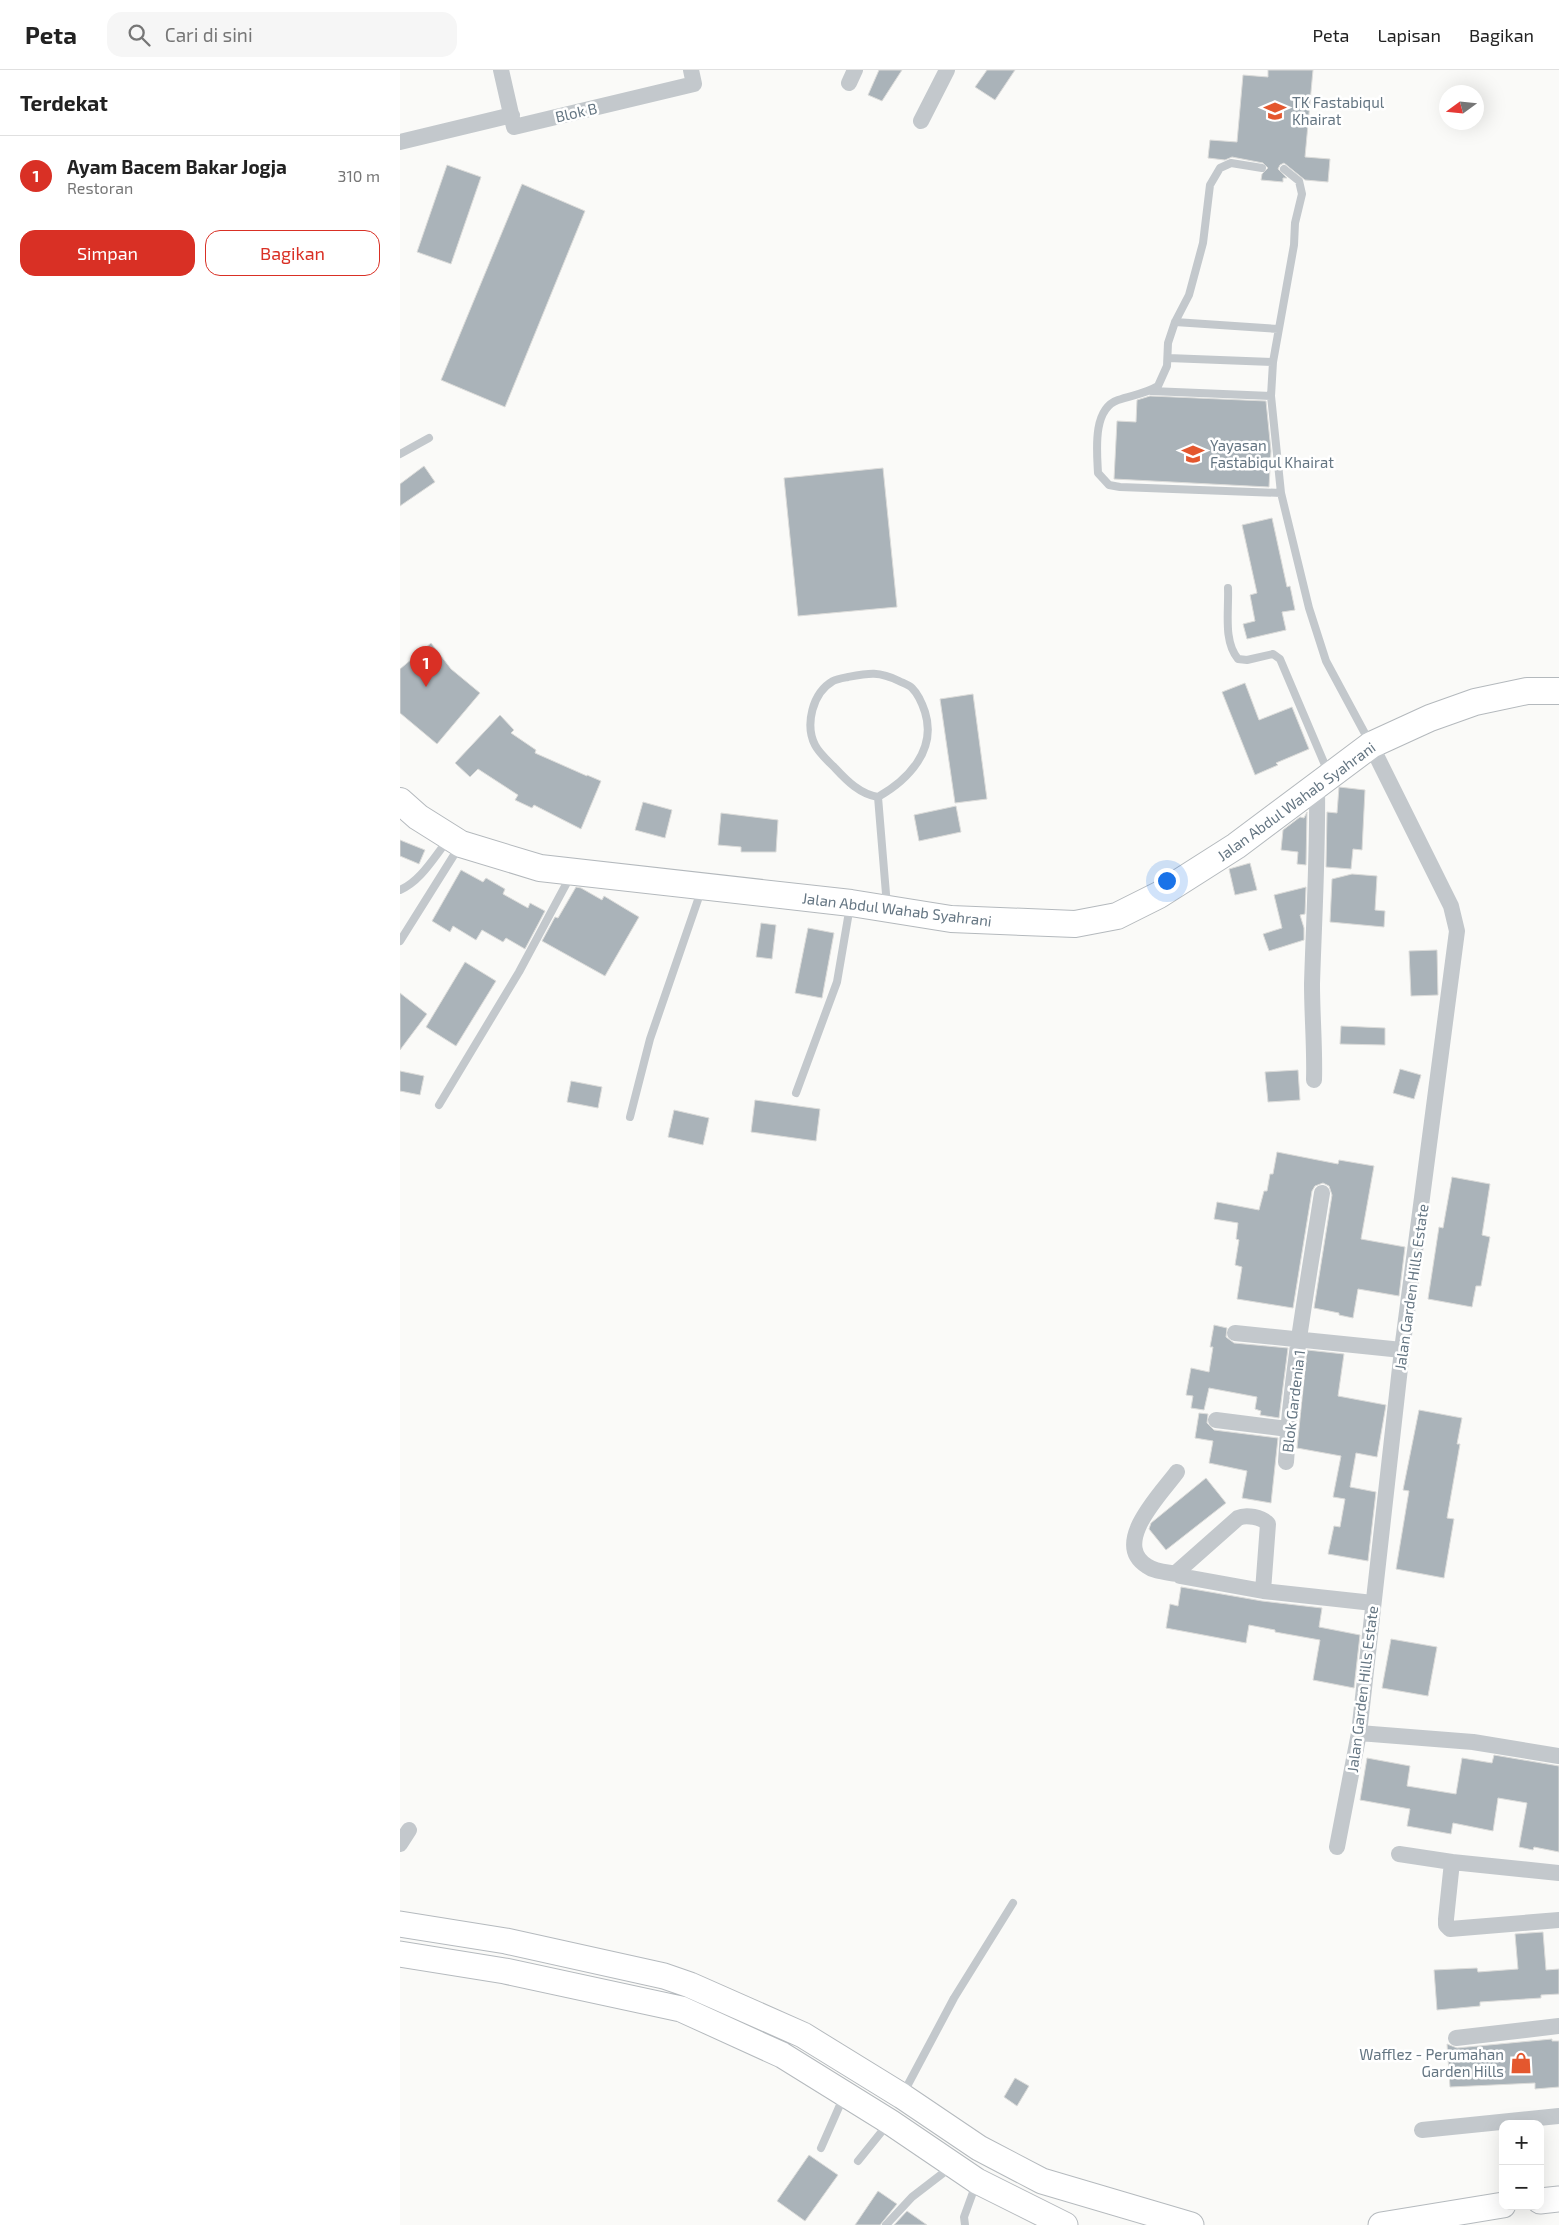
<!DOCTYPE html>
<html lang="id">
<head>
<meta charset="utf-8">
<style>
  body { margin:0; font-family:"Exo 2",sans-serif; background:#f6f6f6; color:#222 }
  .controls { position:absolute; right:15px; bottom:15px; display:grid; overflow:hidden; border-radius:10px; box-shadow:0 5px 20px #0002 }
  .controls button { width:45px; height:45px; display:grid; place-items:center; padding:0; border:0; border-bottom:1px solid #e0e0e0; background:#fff; color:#222; font:25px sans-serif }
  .compass { position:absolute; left:1039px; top:15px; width:45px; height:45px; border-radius:50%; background:#fff; box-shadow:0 5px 20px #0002; rotate:255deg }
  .you { position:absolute; left:766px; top:810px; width:18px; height:18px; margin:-12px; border:4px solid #fff; border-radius:50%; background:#1a73e8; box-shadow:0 0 0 8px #1a73e833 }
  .badge { display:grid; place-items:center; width:32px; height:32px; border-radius:50%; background:#d93025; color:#fff; font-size:16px; font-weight:700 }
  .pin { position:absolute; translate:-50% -41px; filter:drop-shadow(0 1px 2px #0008) }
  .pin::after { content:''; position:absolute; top:26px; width:18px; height:15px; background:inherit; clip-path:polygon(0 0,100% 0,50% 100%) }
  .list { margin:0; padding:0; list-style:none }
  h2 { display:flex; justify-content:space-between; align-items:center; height:65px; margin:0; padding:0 20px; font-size:21px }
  h2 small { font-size:16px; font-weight:400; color:#767676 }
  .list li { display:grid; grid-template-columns:32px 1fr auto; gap:15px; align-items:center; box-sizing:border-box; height:80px; padding:0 20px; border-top:1px solid #e0e0e0 }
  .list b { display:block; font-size:19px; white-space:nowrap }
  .list p { margin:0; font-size:16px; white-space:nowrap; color:#767676 }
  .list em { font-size:16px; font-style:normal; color:#767676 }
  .actions { display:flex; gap:10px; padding:15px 20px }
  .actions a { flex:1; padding:11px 0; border:1px solid #d93025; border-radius:15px; text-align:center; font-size:18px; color:#d93025 }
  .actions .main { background:#d93025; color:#fff }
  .icon { flex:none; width:28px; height:28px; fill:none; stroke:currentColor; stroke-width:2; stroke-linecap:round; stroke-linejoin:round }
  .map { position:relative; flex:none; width:1159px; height:2155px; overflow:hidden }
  header { display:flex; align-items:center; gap:30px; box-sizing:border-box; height:70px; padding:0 25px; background:#fff; border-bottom:1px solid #e0e0e0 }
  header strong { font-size:24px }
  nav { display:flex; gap:28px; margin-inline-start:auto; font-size:18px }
  .search { width:350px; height:45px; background:#f6f6f6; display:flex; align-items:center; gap:12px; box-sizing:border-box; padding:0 18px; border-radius:15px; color:#767676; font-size:19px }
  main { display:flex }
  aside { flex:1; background:#fff }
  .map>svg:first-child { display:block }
  .building { fill:#aab3b9; stroke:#dcdcda }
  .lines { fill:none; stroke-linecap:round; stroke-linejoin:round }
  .primary-casing { stroke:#b5babe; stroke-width:27 }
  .trunk-casing { stroke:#b4b9bd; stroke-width:28 }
  .service { stroke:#c3c8cc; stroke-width:8 }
  .minor { stroke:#c3c8cc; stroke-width:16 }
  .primary { stroke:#fff; stroke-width:25 }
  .trunk { stroke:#fff; stroke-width:26 }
  .labels { text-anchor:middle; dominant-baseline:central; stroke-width:5; stroke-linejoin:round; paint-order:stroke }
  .poi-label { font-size:15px; fill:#657683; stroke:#fff; text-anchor:start }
  .street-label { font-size:15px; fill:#657683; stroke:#fff }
</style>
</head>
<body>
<header>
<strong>Peta</strong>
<div class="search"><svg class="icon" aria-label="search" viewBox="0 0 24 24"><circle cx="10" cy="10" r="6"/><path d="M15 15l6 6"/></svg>Cari di sini</div>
<nav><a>Peta</a><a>Lapisan</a><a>Bagikan</a></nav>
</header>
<main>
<aside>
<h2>Terdekat<small></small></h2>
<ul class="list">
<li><span class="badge">1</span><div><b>Ayam Bacem Bakar Jogja</b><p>Restoran</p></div><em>310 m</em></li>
</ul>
<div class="actions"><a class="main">Simpan</a><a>Bagikan</a></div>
</aside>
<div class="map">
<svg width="1159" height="2155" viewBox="0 0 1159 2155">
  <rect width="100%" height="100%" fill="#fafaf8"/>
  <path class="building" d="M479,0H502L482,31L468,25Z
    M587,0H615L595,30L575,17Z
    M868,0H913L905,87L930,89L928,112L905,110L884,93L880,95L878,99L887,108H883V112L861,110L862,104L868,98L863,93L832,87L825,90L808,88L810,70L837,72L843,5L868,7Z
    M47,95L81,107L51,194L17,182Z
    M122,114L185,141L105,337L41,310Z
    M750,326L866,331L871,381L869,417L714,409L717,351L736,352L737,330Z
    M24,396L35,412L0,436V414Z
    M483,398L497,537L398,546L384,408Z
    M872,448L887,517L890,516L895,540L882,542L886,560L847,569L843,554L855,551L850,525L857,523L842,455Z
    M31,573L51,599L80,623L37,674L0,643V599Z
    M845,613L859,650L892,637L909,679L876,693L878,695L855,705L822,622Z
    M573,624L587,729L555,733L540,629Z
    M100,645L114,660L111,663L136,680L135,683L187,706V705L201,711L181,759L134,735L132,738L115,730L118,725L78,699L70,707L55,693Z
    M939,717L965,720L962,780L953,779L951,799L926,797L927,742L937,743Z
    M243,732L272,740L265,768L235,760Z
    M556,736L561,762L519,771L514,745Z
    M907,742L906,795L897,794L898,782L881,780L883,760L900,747L904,748Z
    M321,743L378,750L376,782H341V777L318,775Z
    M0,770L25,780L19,794L0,786Z
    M850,793L857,820L835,825L829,799Z
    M61,800L83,812L86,808L105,819L103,824L128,838L130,833L145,841L125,879L106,868L103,872L82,860L76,870L53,856L50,862L32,851Z
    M952,804L977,806L975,840L985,841L984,857L930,852L932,809Z
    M176,817L181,818L202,830L204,826L239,847L205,906L142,871L155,847L158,848Z
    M906,817L905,844L900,845L904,858V870L869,881L863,864L882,858L874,825Z
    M361,853L376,855L372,889L356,887Z
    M408,858L434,863L422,928L395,923Z
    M1037,880L1038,925L1011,926L1009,881Z
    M65,892L96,911L56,976L26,957Z
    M0,923L27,944L0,980Z
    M941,956L985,958V975L940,974Z
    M1000,999L1021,1005L1014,1029L993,1023Z
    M898,1000L900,1030L868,1032L865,1002Z
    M0,1001L24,1006L20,1025L0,1021Z
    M171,1011L202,1017L198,1038L167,1032Z
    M355,1030L420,1039L416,1071L351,1062Z
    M274,1040L309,1048L303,1075L268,1067Z
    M877,1082L938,1094L939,1090L974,1096L961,1169L1005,1177L999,1226L958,1219L953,1248L939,1245V1243L914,1238L932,1125L929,1116L923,1113L915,1116L912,1121L893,1238L837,1229L842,1197L835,1195L839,1170L836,1169L838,1153L814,1149L817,1132L859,1140L864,1121H867L870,1104H873Z
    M1052,1107L1090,1114L1082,1165L1090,1167L1081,1216H1076L1072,1237L1028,1229L1039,1157L1043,1158Z
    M814,1255L827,1258L826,1267L834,1273L888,1278L879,1348L860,1345L861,1341L855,1339L857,1327L809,1318L804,1340L791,1338L793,1326L786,1325L791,1298L809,1302L813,1277H810Z
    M907,1280L944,1284L938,1326L986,1335L977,1387L956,1383L950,1417L976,1422L968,1491L928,1484L934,1456L940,1457L945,1429L933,1427L941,1386L897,1378Z
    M1019,1340L1062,1348L1057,1374H1060L1047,1448L1054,1449L1044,1508L996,1499L1009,1421L1003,1420Z
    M799,1343L808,1344L807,1353L814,1360L878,1368L871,1433L842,1428L847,1401L809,1393L813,1371L795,1368Z
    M806,1408L826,1433L766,1480L749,1459L751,1453Z
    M781,1517L862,1531L922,1538L919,1557L960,1565L954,1618L913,1610L920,1570L875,1562V1560L849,1555L846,1573L766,1558L770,1534L778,1536Z
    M991,1569L1037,1577L1028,1626L982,1618Z
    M1094,1685L1159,1696V1782L1134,1777L1133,1780L1119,1777L1127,1733L1098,1728L1093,1761L1053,1753L1051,1764L1007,1756L1010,1739L960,1730L967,1688L1010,1696L1007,1716L1056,1724L1062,1688L1092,1693Z
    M1143,1862L1146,1900L1159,1899V1924L1141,1925V1928L1080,1932V1936L1037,1940L1034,1900L1077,1898L1078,1902L1118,1899L1115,1864Z
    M1152,1969V1971H1159V2017L1135,2019V2013L1050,2017L1047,1974L1057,1978Z
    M615,2008L629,2016L617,2036L604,2027Z
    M409,2085L438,2105L405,2151L377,2131Z
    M478,2121L497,2134L480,2155H455Z
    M507,2141L527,2155H494Z"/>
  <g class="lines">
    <g class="primary-casing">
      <path id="primary" d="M0,1854L106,1871L264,1906L290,1915L403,1965L502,2026L579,2078L642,2111L791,2155
        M0,1884L105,1901L281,1939L382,1985L490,2052L577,2111L665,2155
        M1140,2131L1159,2129
        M981,2155L1103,2135"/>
    </g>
    <g class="trunk-casing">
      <path id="trunk" d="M0,731L18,747L61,774L140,798L451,833L551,849L675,854L717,846L759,825L836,776L971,675L1030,648L1075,632L1127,621H1159"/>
    </g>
    <path class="service" d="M862,98L831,93L820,98L810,115L803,173L789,225L775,252L768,273L767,296L758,316C745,324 732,325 718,330C692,339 697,382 698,403L709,415L720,417L881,423L871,326L873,292L894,175L895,153L902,124L899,111L884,99
      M775,252L878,259
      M768,288L873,292
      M751,321L871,326
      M0,384L29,368
      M881,423L909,538L926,591L969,671
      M828,518C829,541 823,571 838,589L847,590L873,584L880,589L928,702
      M478,727C508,710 537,680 525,642C522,633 519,625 512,618C509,615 503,613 499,611C479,601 469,603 448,607C443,608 437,609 433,611C412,623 405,655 415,675C419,683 428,691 435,698C447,711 460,724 478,727L487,836
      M0,820C21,811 34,787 48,770
      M0,871L59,777
      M396,1023L437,912L450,836
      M39,1035L119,902L171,805
      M230,1047L250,969L301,821
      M504,2022L554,1928L613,1833
      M421,2078L443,2028
      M458,2091L487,2055
      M486,2155L512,2127L551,2097
      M565,2155L564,2147L576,2114"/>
    <path class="minor" d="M101,0L114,57L294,14L291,0
      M449,13L455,0
      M521,51L547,0
      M0,72L112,45
      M914,1010C915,978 912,946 912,914C914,848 918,782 917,716
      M835,1263L1002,1280
      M816,1350L888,1359
      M886,1392C891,1302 908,1212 922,1123
      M777,1402C761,1424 711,1473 747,1496C755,1502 767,1502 777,1504
      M863,1521L868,1454C862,1447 846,1444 838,1448L777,1502L780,1506L863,1521L973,1533
      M959,1663L1073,1672L1159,1686
      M0,1774L9,1760
      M937,1777L959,1663L1002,1280L1057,861L1051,836L971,675
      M999,1784L1052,1792
      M1159,1803L1052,1792L1046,1849V1855L1050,1859L1159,1850
      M1056,1968L1159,1956
      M1022,2060L1159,2046"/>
    <use href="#primary" class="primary"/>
    <use href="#trunk" class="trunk"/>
  </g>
  <defs>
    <g id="school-bare" transform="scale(1.725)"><path d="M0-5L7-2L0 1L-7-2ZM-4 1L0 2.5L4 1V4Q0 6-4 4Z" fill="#e4572e" stroke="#fff" stroke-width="2.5" paint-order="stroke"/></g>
    <g id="shop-bare" transform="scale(1.725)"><path d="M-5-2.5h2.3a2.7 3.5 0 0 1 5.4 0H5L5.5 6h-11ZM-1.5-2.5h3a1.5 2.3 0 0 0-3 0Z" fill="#e4572e" stroke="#fff" stroke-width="2.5" paint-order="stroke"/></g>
  </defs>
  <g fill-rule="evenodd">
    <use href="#school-bare" x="875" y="41"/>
    <use href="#school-bare" x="793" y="384"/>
    <use href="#shop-bare" x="1121" y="1993"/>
  </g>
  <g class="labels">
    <g class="poi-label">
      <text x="892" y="32">TK Fastabiqul<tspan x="892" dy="17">Khairat</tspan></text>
      <text x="810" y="375">Yayasan<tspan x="810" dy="17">Fastabiqul Khairat</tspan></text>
      <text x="1104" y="1984" text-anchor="end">Wafflez - Perumahan<tspan x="1104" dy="17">Garden Hills</tspan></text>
    </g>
    <g class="street-label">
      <text transform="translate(176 42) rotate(-13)">Blok B</text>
      <text transform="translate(896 731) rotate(-36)">Jalan Abdul Wahab Syahrani</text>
      <text transform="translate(497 839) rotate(7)">Jalan Abdul Wahab Syahrani</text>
      <text transform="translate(1011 1217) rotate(-82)">Jalan Garden Hills Estate</text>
      <text transform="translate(893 1331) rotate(-83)">Blok Gardenia 1</text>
      <text transform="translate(962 1619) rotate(-83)">Jalan Garden Hills Estate</text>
    </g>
  </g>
</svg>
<div class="controls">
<button>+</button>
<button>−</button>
</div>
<svg class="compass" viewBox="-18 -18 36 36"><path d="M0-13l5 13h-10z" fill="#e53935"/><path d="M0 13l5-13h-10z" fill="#767676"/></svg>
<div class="you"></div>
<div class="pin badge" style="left:26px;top:617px">1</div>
</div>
</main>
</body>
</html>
